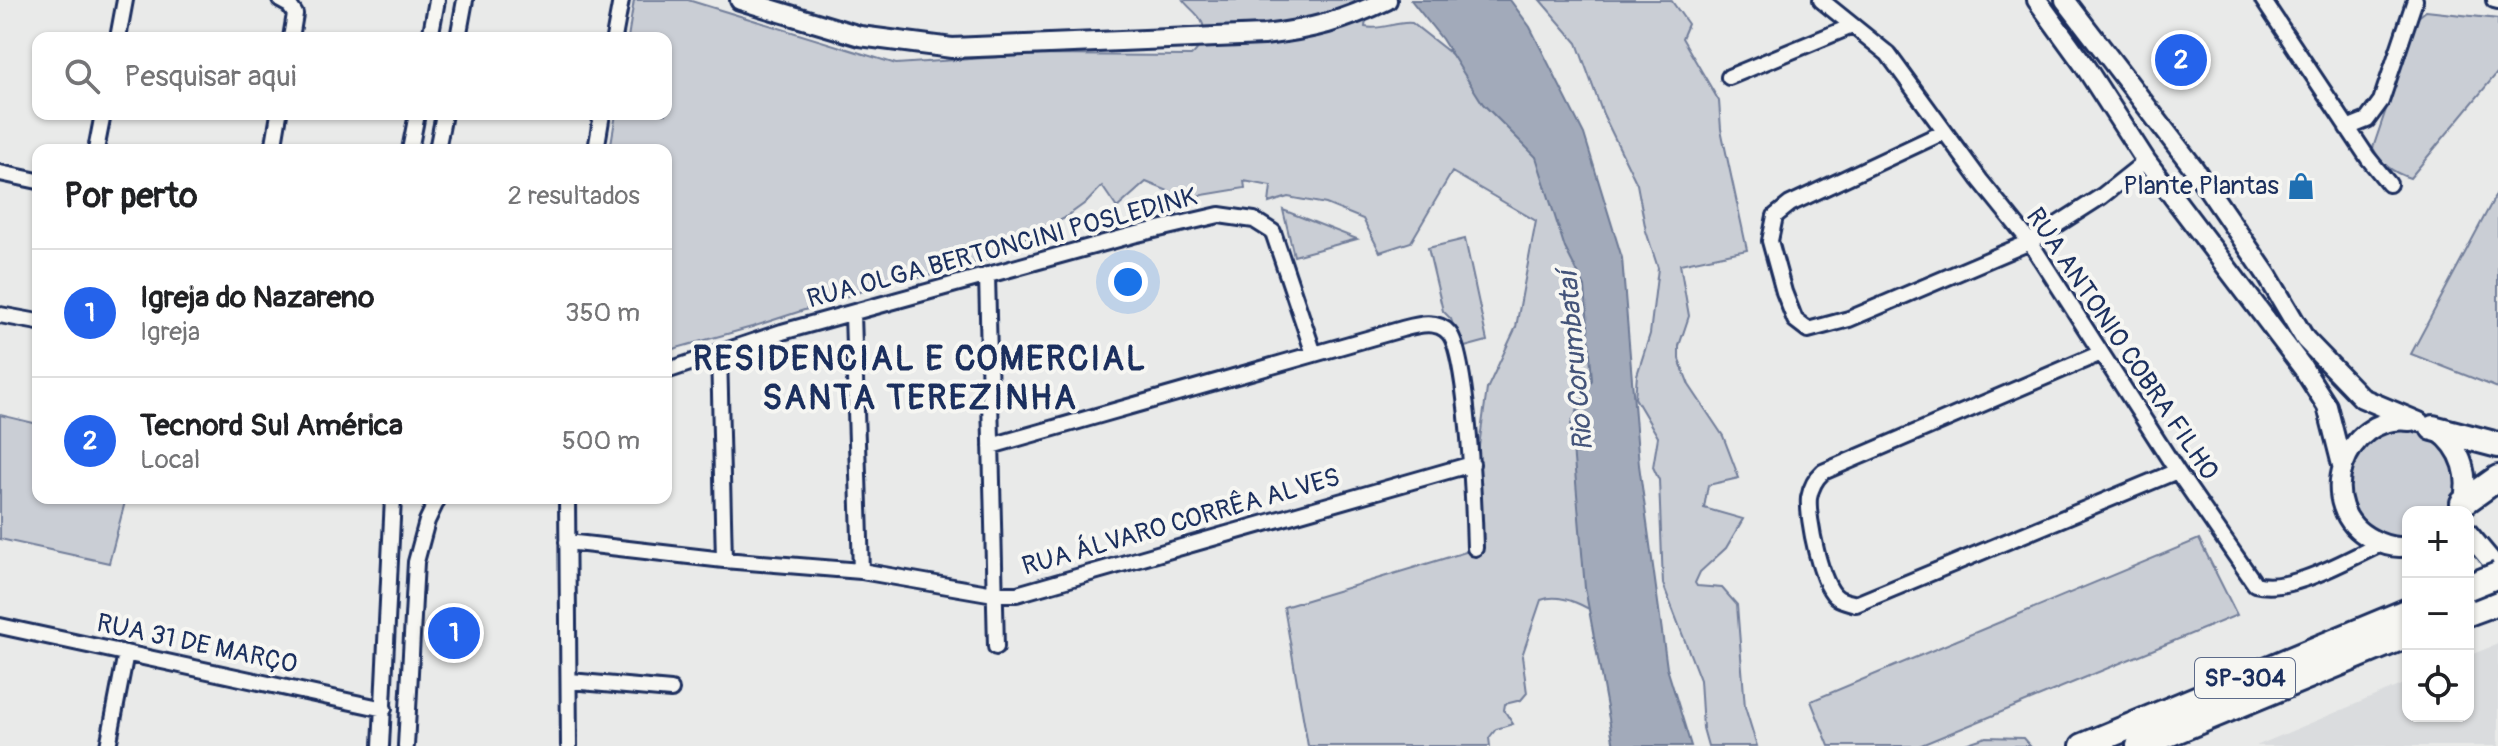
<!DOCTYPE html>
<html lang="pt">
<head>
<meta charset="utf-8">
<style>
  body { margin:0; font-family:Pangolin,sans-serif; background:#f6f6f6; color:#202124 }
  .controls { position:absolute; right:24px; bottom:24px; display:grid; overflow:hidden; border-radius:16px; box-shadow:0 2px 6px #0004 }
  .controls button { width:72px; height:72px; display:grid; place-items:center; padding:0; border:0; border-bottom:2px solid #e0e0e0; background:#fff; color:#202124; font:40px sans-serif }
  .you { position:absolute; left:1128px; top:282px; width:28px; height:28px; margin:-20px; border:6px solid #fff; border-radius:50%; background:#1a73e8; box-shadow:0 0 0 12px #1a73e833 }
  .badge { display:grid; place-items:center; width:52px; height:52px; border-radius:50%; background:#2563eb; color:#fff; font-size:26px; font-weight:700 }
  .pin { position:absolute; translate:-50% -50%; border:4px solid #fff; box-shadow:0 2px 8px #0006 }
  .list { margin:0; padding:0; list-style:none }
  h2 { display:flex; justify-content:space-between; align-items:center; height:104px; margin:0; padding:0 32px; font-size:34px }
  h2 small { font-size:26px; font-weight:400; color:#757577 }
  .list li { display:grid; grid-template-columns:52px 1fr auto; gap:24px; align-items:center; box-sizing:border-box; height:128px; padding:0 32px; border-top:2px solid #e0e0e0 }
  .list b { display:block; font-size:30px; white-space:nowrap }
  .list p { margin:0; font-size:26px; white-space:nowrap; color:#757577 }
  .list em { font-size:26px; font-style:normal; color:#757577 }
  .icon { flex:none; width:44px; height:44px; fill:none; stroke:currentColor; stroke-width:2; stroke-linecap:round; stroke-linejoin:round }
  .map { position:relative; flex:none; width:2498px; height:746px; overflow:hidden }
  .search { position:absolute; background:#fff; box-shadow:0 2px 6px #0004; left:32px; top:32px; width:640px; height:88px; display:flex; align-items:center; gap:20px; box-sizing:border-box; padding:0 28px; border-radius:16px; color:#757577; font-size:30px }
  .panel { position:absolute; background:#fff; box-shadow:0 2px 6px #0004; left:32px; top:144px; width:640px; height:360px; border-radius:16px }
  .map>svg:first-child { display:block }
  .built { fill:#dadcde }
  .green { fill:#caced5; stroke:#727e9a; stroke-width:2 }
  .water { fill:#a2aaba; stroke:#6c7995; stroke-width:2 }
  .lines { fill:none; stroke-linecap:round; stroke-linejoin:round }
  .street-casing { stroke:#1b2f5e; stroke-width:20 }
  .secondary-casing { stroke:#1b2f5e; stroke-width:24 }
  .highway-casing { stroke:#1b2f5e; stroke-width:30 }
  .street { stroke:#f6f6f2; stroke-width:14 }
  .secondary { stroke:#f6f6f2; stroke-width:18 }
  .highway { stroke:#f6f6f2; stroke-width:24 }
  .highway-bridge-casing { stroke:#1b2f5e; stroke-width:30; stroke-linecap:butt }
  .highway-bridge { stroke:#f6f6f2; stroke-width:24 }
  .labels { text-anchor:middle; dominant-baseline:central; stroke-width:8; stroke-linejoin:round; paint-order:stroke }
  .shield { fill:#f6f6f2; stroke:#5d6b8a; stroke-width:2 }
  .shield-label { font-size:24px; font-weight:bold; fill:#1b2f5e }
  .poi-label { font-size:26px; fill:#1b2f5e; stroke:#f6f6f2; text-anchor:end }
  .street-label { font-size:26px; fill:#1b2f5e; stroke:#f6f6f2 }
  .water-label { font-size:28px; font-style:italic; fill:#44547a; stroke:#f6f6f2 }
  .district-label { font-size:34px; font-weight:bold; letter-spacing:2px; fill:#1b2f5e; stroke:#f6f6f2 }
</style>
</head>
<body>
<div class="map">
<svg width="2498" height="746" viewBox="0 0 2498 746">
  <rect width="100%" height="100%" fill="#e9eae9"/>
  <filter id="ink" filterUnits="userSpaceOnUse"><feTurbulence type="fractalNoise" baseFrequency=".0125" numOctaves="2"/><feDisplacementMap in="SourceGraphic" scale="16" xChannelSelector="R" yChannelSelector="G"/><feConvolveMatrix kernelMatrix="1 2 1 2 8 2 1 2 1" color-interpolation-filters="sRGB"/></filter>
  <g filter="url(#ink)">
    <path class="built" d="M2498,644V746H2256L2408,682V716H2468V656Z"/>
    <path class="green" d="M634,0H688L896,64L1031,55L1191,56C1200,49 1208,31 1201,20C1197,13 1188,7 1183,0H1373L1367,11L1365,27C1381,31 1396,21 1412,23L1478,75L1536,157L1588,244L1607,620C1589,608 1563,592 1541,600L1522,656L1527,693L1521,700L1505,704L1504,710L1513,724L1496,729L1489,738L1490,746H1308L1284,607L1479,548L1478,453L1487,389L1516,327L1536,221L1452,172L1411,242L1380,252L1363,219L1326,204L1288,197L1269,203L1271,186L1244,181L1245,188L1185,198L1146,182L1117,208L1102,186L1088,201L1063,219L1036,230L998,256L921,278L906,277L752,327L666,351V150H610L616,114H666V38H628Z
      M1540,0H1671L1688,24L1682,38L1719,101L1721,129L1747,250L1680,264L1689,316L1679,346V359L1689,385L1723,436L1739,478L1708,485L1704,508L1743,519L1726,548L1700,572L1695,583L1697,586L1722,588L1737,605L1745,707L1757,746H1708L1703,728L1700,680L1663,584L1659,480L1653,467L1658,437L1635,398L1637,375L1650,334L1658,268L1646,231L1637,184L1603,114L1577,43Z
      M2426,11L2498,19V72L2410,178C2392,172 2382,165 2373,148L2417,18Z
      M2498,191V388L2411,354Z
      M1283,210L1357,239L1294,256Z
      M1465,239L1487,341L1461,348L1451,319L1443,311L1428,248Z
      M0,415L38,424V498H126L109,563L0,539Z
      M2393,429C2443,429 2469,466 2448,512H2408V537C2341,545 2323,453 2393,429Z
      M2199,539L2237,615L1919,746H1829L1811,701Z
      M1986,737L2023,738L2030,746H1959Z"/>
    <path class="water" d="M1411,0H1510L1530,27L1584,134L1622,258L1639,465L1667,668L1691,746H1614L1585,588L1571,424L1592,380L1585,287L1565,248L1536,157L1483,104L1442,39Z"/>
    <g class="lines">
      <g class="street-casing">
        <path id="street" d="M280,0L289,5L295,14L291,38
          M1821,0L1888,54L1980,180L2030,242L2177,471L2255,584C2291,594 2347,559 2381,544
          M2263,0L2368,158L2389,184
          M2494,0L2498,1
          M118,38L125,0
          M430,38L437,0
          M458,38L465,0
          M614,38L621,0
          M1729,77L1852,26
          M2347,128L2367,120L2381,101L2415,0
          M1944,132L1790,204L1775,216L1770,241L1784,292L1795,320L1808,330L1849,319L2030,242L2102,196L2146,161
          M96,150L103,114
          M273,150L279,114
          M410,150L417,114
          M437,150L444,114
          M596,150L602,114
          M0,173L38,181
          M987,275L996,647
          M853,314L861,571
          M0,315L38,322
          M719,352L724,560
          M2101,353L1823,472C1815,479 1811,487 1809,498C1807,518 1821,588 1838,598C1842,601 1850,602 1856,604L2177,471
          M666,371L782,332L1133,235L1219,215L1254,220L1273,232L1314,354
          M991,446L1402,329C1417,325 1437,319 1449,333C1468,355 1474,512 1475,548
          M567,498L569,746
          M567,542L724,560L861,571L994,594H1017L1472,464
          M0,626L384,709
          M570,681L671,690
          M108,746L126,653
          M381,746L393,498
          M406,746L416,562L427,521L438,498"/>
      </g>
      <g class="secondary-casing">
        <path id="secondary" d="M740,0L860,36L952,48L1264,35C1313,29 1343,21 1387,0
          M2037,0L2084,65L2146,161L2303,368L2327,406L2342,465
          M2065,0L2193,167L2267,275L2305,339L2362,398L2419,422
          M2438,431C2463,449 2471,478 2462,507
          M2468,533L2498,569
          M2408,546C2395,549 2383,545 2372,539C2311,509 2344,412 2410,421
          M2468,563L2490,588"/>
      </g>
      <g class="highway-casing">
        <path id="highway" d="M2433,428L2498,445
          M2463,503L2498,478
          M2468,613L2498,602
          M2083,746L2408,611
          M2139,746L2408,635"/>
      </g>
      <use href="#street" class="street"/>
      <use href="#secondary" class="secondary"/>
      <use href="#highway" class="highway"/>
      <g class="highway-bridge-casing">
        <path id="highway-bridge" d="M2468,587L2498,575"/>
      </g>
      <use href="#highway-bridge" class="highway-bridge"/>
    </g>
  </g>
  <defs>
    <g id="shop-bare" transform="scale(2.16)"><path d="M-5-2.5h2.3a2.7 3.5 0 0 1 5.4 0H5L5.5 6h-11ZM-1.5-2.5h3a1.5 2.3 0 0 0-3 0Z" fill="#1f6fb2" stroke="#f6f6f2" stroke-width="2.5" paint-order="stroke"/></g>
  </defs>
  <g fill-rule="evenodd">
    <use href="#shop-bare" x="2301" y="186"/>
  </g>
  <g class="labels">
    <rect class="shield" x="2195" y="658" width="100" height="40" rx="6"/>
    <g class="shield-label">
      <text x="2245" y="678">SP-304</text>
    </g>
    <g class="poi-label">
      <text x="2279" y="186">Plante Plantas</text>
    </g>
    <g class="street-label">
      <text transform="translate(1002 248) rotate(-15)">RUA OLGA BERTONCINI POSLEDINK</text>
      <text transform="translate(2122 344) rotate(56)">RUA ANTONIO COBRA FILHO</text>
      <text transform="translate(1181 522) rotate(-16)">RUA ÁLVARO CORRÊA ALVES</text>
      <text transform="translate(197 644) rotate(12)">RUA 31 DE MARÇO</text>
    </g>
    <g class="water-label">
      <text transform="translate(1576 361) rotate(-95)">Rio Corumbataí</text>
    </g>
    <g class="district-label">
      <text x="920" y="359">RESIDENCIAL E COMERCIAL<tspan x="920" dy="39">SANTA TEREZINHA</tspan></text>
    </g>
  </g>
</svg>
<div class="controls">
<button>+</button>
<button>−</button>
<button><svg class="icon" aria-label="locate" viewBox="0 0 24 24"><circle cx="12" cy="12" r="6"/><path d="M12 2v4M12 18v4M2 12h4M18 12h4"/></svg></button>
</div>
<div class="you"></div>
<div class="pin badge" style="left:454px;top:633px">1</div>
<div class="pin badge" style="left:2181px;top:60px">2</div>
<div class="search"><svg class="icon" aria-label="search" viewBox="0 0 24 24"><circle cx="10" cy="10" r="6"/><path d="M15 15l6 6"/></svg>Pesquisar aqui</div>
<section class="panel">
<h2>Por perto<small>2 resultados</small></h2>
<ul class="list">
<li><span class="badge">1</span><div><b>Igreja do Nazareno</b><p>Igreja</p></div><em>350 m</em></li>
<li><span class="badge">2</span><div><b>Tecnord Sul América</b><p>Local</p></div><em>500 m</em></li>
</ul>
</section>
</div>
</body>
</html>
